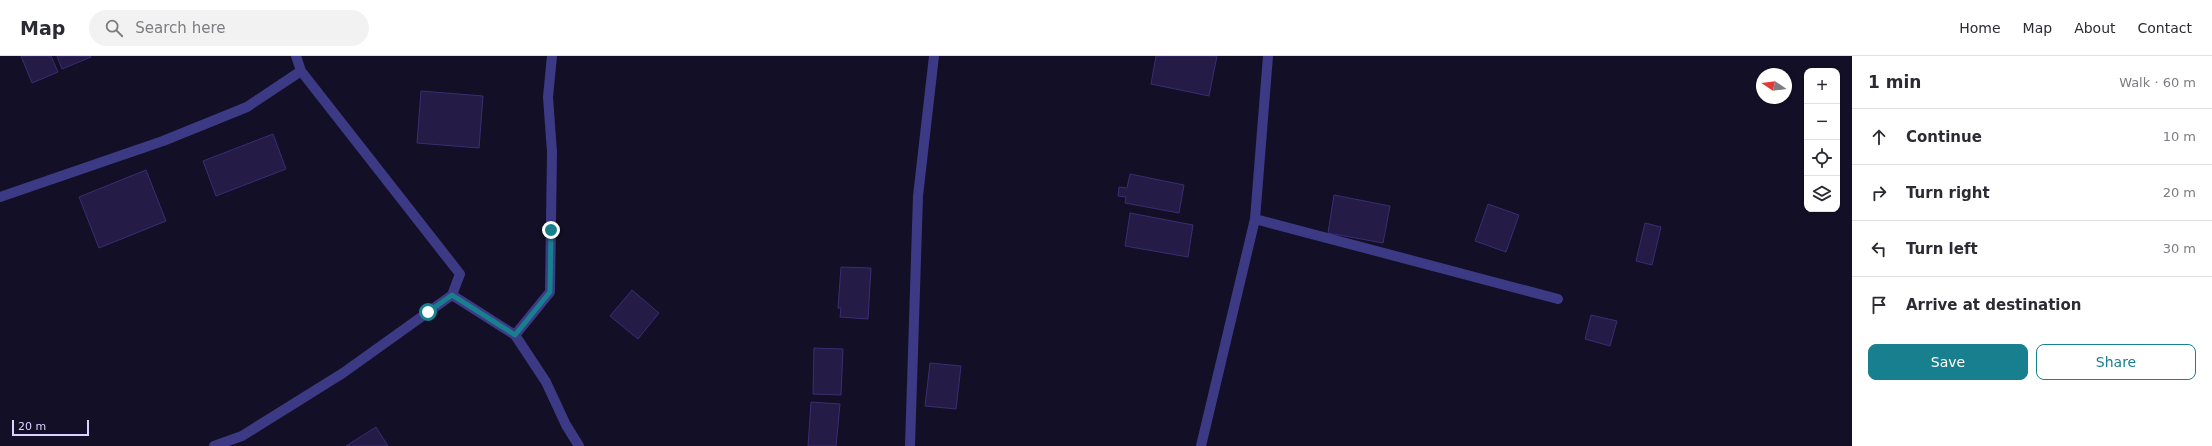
<!DOCTYPE html>
<html lang="en">
<head>
<meta charset="utf-8">
<style>
  body { margin:0; font-family:"DejaVu Sans",sans-serif; background:#f2f2f3; color:#2b2b33 }
  .controls { position:absolute; right:12px; top:12px; display:grid; overflow:hidden; border-radius:8px; box-shadow:0 1px 3px #0004 }
  .controls button { width:36px; height:36px; display:grid; place-items:center; padding:0; border:0; border-bottom:1px solid #e1e1e2; background:#fff; color:#2b2b33; font:20px sans-serif }
  .compass { position:absolute; left:1756px; top:12px; width:36px; height:36px; border-radius:50%; background:#fff; box-shadow:0 1px 3px #0004; rotate:283deg }
  .scale { position:absolute; left:12px; bottom:10px; width:77px; box-sizing:border-box; padding-left:4px; border:2px solid #d9d4ff; border-top:0; font-size:11px; line-height:14px; white-space:nowrap; color:#d9d4ff; -webkit-text-stroke:3px #130f26; paint-order:stroke }
  .stop { position:absolute; width:12px; height:12px; margin:-9px; border:3px solid #187f8f; border-radius:50%; background:#fff }
  .stop.end { background:#187f8f; border-color:#fff; box-shadow:0 1px 4px #0008 }
  .list { margin:0; padding:0; list-style:none }
  h2 { display:flex; justify-content:space-between; align-items:center; height:52px; margin:0; padding:0 16px; font-size:17px }
  h2 small { font-size:13px; font-weight:400; color:#7c7c81 }
  .list li { display:grid; grid-template-columns:26px 1fr auto; gap:12px; align-items:center; box-sizing:border-box; height:56px; padding:0 16px; border-top:1px solid #e1e1e2 }
  .list b { display:block; font-size:15px; white-space:nowrap }
  .list em { font-size:13px; font-style:normal; color:#7c7c81 }
  .actions { display:flex; gap:8px; padding:12px 16px }
  .actions a { flex:1; padding:9px 0; border:1px solid #187f8f; border-radius:8px; text-align:center; font-size:14px; color:#187f8f }
  .actions .main { background:#187f8f; color:#fff }
  .icon { flex:none; width:22px; height:22px; fill:none; stroke:currentColor; stroke-width:2; stroke-linecap:round; stroke-linejoin:round }
  .map { position:relative; flex:none; width:1852px; height:390px; overflow:hidden }
  header { display:flex; align-items:center; gap:24px; box-sizing:border-box; height:56px; padding:0 20px; background:#fff; border-bottom:1px solid #e1e1e2 }
  header strong { font-size:19px }
  nav { display:flex; gap:22px; margin-inline-start:auto; font-size:14px }
  .search { width:280px; height:36px; background:#f2f2f3; display:flex; align-items:center; gap:10px; box-sizing:border-box; padding:0 14px; border-radius:22px; color:#7c7c81; font-size:15px }
  main { display:flex }
  aside { flex:1; background:#fff }
  .map>svg:first-child { display:block }
  .building { fill:#241b47; stroke:#3b2d73 }
  .lines { fill:none; stroke-linecap:round; stroke-linejoin:round }
  .street { stroke:#3d3a85; stroke-width:10 }
  .route { stroke:#187f8f; stroke-width:5 }
</style>
</head>
<body>
<header>
<strong>Map</strong>
<div class="search"><svg class="icon" aria-label="search" viewBox="0 0 24 24"><circle cx="10" cy="10" r="6"/><path d="M15 15l6 6"/></svg>Search here</div>
<nav><a>Home</a><a>Map</a><a>About</a><a>Contact</a></nav>
</header>
<main>
<div class="map">
<svg width="1852" height="390" viewBox="0 0 1852 390">
  <rect width="100%" height="100%" fill="#130f26"/>
  <path class="building" d="M21,0H51L58,16L32,27Z
    M57,0H90L91,1L62,13Z
    M1156,0H1217L1209,40L1151,28Z
    M421,35L483,40L479,92L417,87Z
    M273,78L286,113L216,140L203,105Z
    M146,114L166,165L99,192L79,141Z
    M1130,118L1184,129L1179,157L1125,147L1126,141L1118,140L1119,131L1127,132Z
    M1334,139L1390,150L1383,187L1328,177Z
    M1488,148L1519,159L1506,196L1475,185Z
    M1130,157L1193,169L1188,201L1125,190Z
    M1645,167L1661,171L1652,209L1636,205Z
    M841,211L871,212L868,263L840,261L841,252H838Z
    M632,234L659,257L638,283L610,260Z
    M1591,259L1617,265L1610,290L1585,283Z
    M814,292L843,293L841,339L813,338Z
    M930,307L961,310L956,353L925,350Z
    M811,346L840,348L836,390H808Z
    M376,371L388,390H346Z"/>
  <g class="lines">
    <path class="street" d="M0,141L163,85L247,51L301,15
      M1255,163L1558,243
      M452,239L515,279L546,326L566,369L579,390
      M515,279L550,236L552,96L548,41L552,0
      M214,390L242,380L343,317L452,239L460,218L301,15L296,0
      M910,390L918,140L934,0
      M1201,390L1255,163L1268,0"/>
  </g>
  <g class="lines">
    <path class="route" d="M428,256L452,239L515,279L550,236L551,174"/>
  </g>
</svg>
<div class="controls">
<button>+</button>
<button>−</button>
<button><svg class="icon" aria-label="locate" viewBox="0 0 24 24"><circle cx="12" cy="12" r="6"/><path d="M12 2v4M12 18v4M2 12h4M18 12h4"/></svg></button>
<button><svg class="icon" aria-label="layers" viewBox="0 0 24 24"><path d="M12 4l9 5-9 5-9-5zM3 14l9 5 9-5"/></svg></button>
</div>
<svg class="compass" viewBox="-18 -18 36 36"><path d="M0-13l5 13h-10z" fill="#e53935"/><path d="M0 13l5-13h-10z" fill="#7c7c81"/></svg>
<div class="scale">20 m</div>
<div class="stop" style="left:428px;top:256px"></div>
<div class="stop end" style="left:551px;top:174px"></div>
</div>
<aside>
<h2>1 min<small>Walk · 60 m</small></h2>
<ul class="list">
<li><svg class="icon" aria-label="ahead" viewBox="0 0 24 24"><path d="M12 20V5M6 11l6-6 6 6"/></svg><div><b>Continue</b></div><em>10 m</em></li>
<li><svg class="icon" aria-label="right" viewBox="0 0 24 24"><path d="M7 20v-9h11M14 6l5 5-5 5"/></svg><div><b>Turn right</b></div><em>20 m</em></li>
<li><svg class="icon" aria-label="left" viewBox="0 0 24 24"><path d="M17 20v-9H6M10 6l-5 5 5 5"/></svg><div><b>Turn left</b></div><em>30 m</em></li>
<li><svg class="icon" aria-label="arrive" viewBox="0 0 24 24"><path d="M6 21V4h12l-3 4 3 4H6"/></svg><div><b>Arrive at destination</b></div></li>
</ul>
<div class="actions"><a class="main">Save</a><a>Share</a></div>
</aside>
</main>
</body>
</html>
